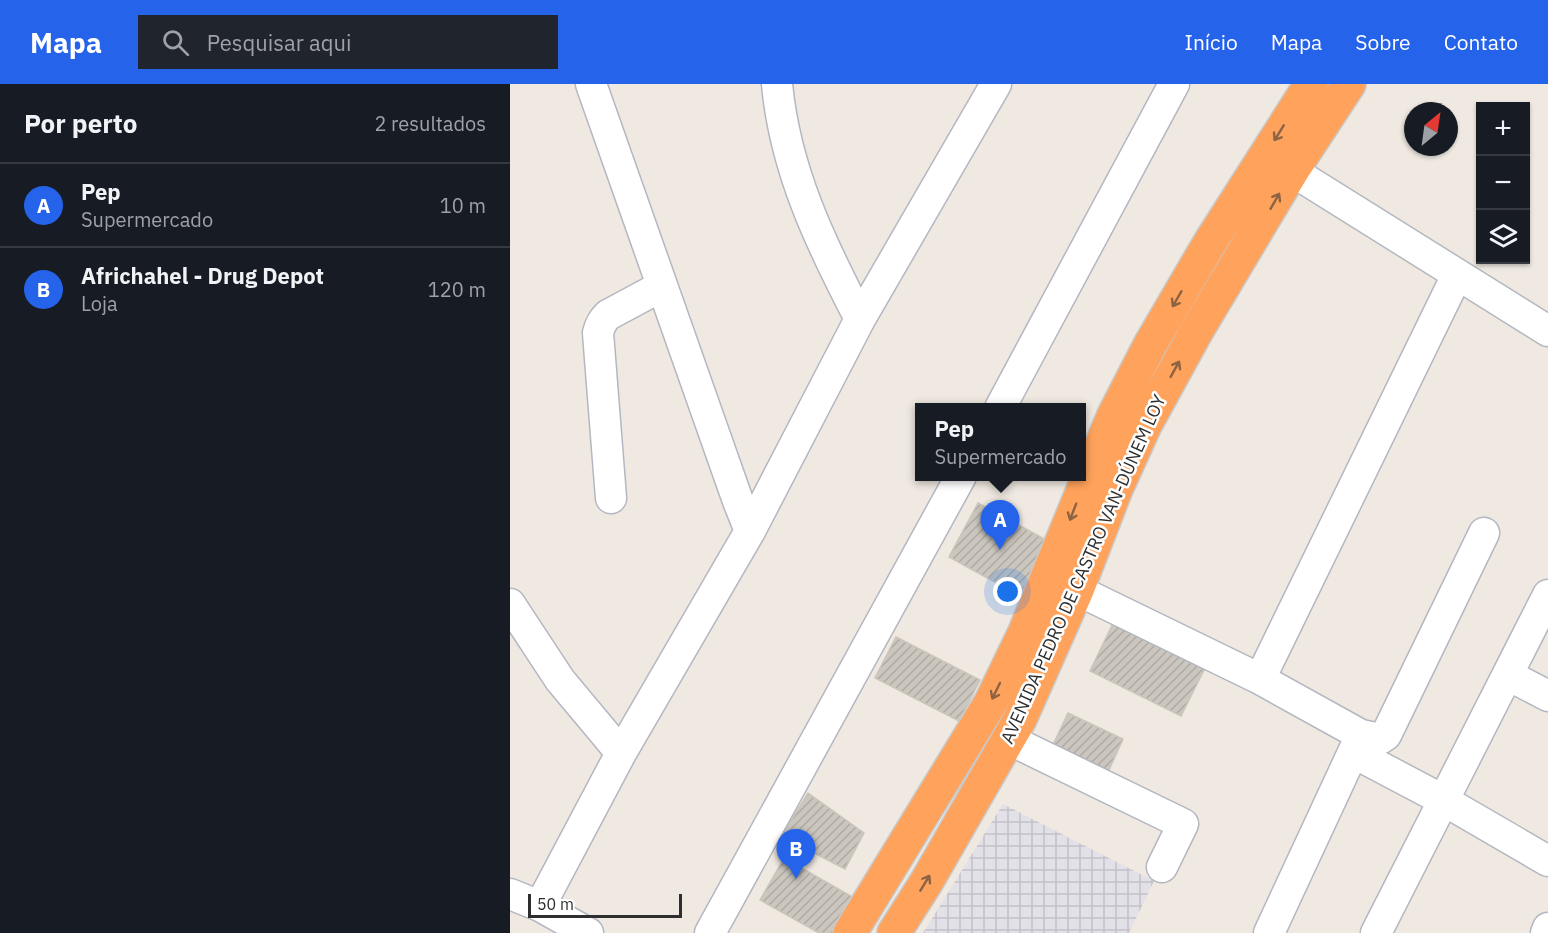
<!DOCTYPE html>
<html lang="pt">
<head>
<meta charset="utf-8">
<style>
  body { margin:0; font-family:"IBM Plex Sans",sans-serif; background:#20242c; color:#f1f3f6 }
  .controls { position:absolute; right:18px; top:18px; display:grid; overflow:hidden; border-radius:0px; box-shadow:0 2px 4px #0004 }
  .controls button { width:54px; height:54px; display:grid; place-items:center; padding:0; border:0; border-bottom:2px solid #363941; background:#171b24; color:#f1f3f6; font:30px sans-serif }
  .compass { position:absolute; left:894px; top:18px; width:54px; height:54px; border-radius:50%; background:#171b24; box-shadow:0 2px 4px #0004; rotate:29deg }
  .scale { position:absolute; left:18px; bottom:15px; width:154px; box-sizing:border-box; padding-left:6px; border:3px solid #2e2e2e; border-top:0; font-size:16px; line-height:21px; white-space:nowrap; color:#2e2e2e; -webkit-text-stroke:4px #fff; paint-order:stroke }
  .you { position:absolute; left:498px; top:508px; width:21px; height:21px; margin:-15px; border:4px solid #fff; border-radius:50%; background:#1a73e8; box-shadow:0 0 0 9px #1a73e833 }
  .badge { display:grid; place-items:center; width:39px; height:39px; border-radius:50%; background:#2563eb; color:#fff; font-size:20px; font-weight:700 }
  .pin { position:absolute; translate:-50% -50px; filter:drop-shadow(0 2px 3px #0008) }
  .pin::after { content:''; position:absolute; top:32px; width:21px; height:18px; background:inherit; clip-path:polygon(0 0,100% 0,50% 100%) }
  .popup { position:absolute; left:405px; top:319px; width:171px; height:78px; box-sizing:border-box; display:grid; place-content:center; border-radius:0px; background:#171b24; filter:drop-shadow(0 2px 4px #0005); font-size:20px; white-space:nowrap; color:#9ea1a6 }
  .popup b { font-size:22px; color:#f1f3f6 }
  .popup::after { content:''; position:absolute; left:50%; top:100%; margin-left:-12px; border:12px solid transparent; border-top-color:#171b24 }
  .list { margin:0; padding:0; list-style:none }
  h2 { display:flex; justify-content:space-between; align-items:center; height:78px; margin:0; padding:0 24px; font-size:26px }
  h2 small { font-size:20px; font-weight:400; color:#9ea1a6 }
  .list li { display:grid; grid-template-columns:39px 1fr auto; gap:18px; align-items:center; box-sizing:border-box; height:84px; padding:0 24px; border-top:2px solid #363941 }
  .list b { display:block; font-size:22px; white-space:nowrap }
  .list p { margin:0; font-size:20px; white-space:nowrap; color:#9ea1a6 }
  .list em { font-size:20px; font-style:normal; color:#9ea1a6 }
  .icon { flex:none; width:33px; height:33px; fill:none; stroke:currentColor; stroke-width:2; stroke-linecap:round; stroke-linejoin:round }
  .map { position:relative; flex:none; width:1038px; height:849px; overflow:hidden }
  header { display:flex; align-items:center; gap:36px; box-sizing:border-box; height:84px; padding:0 30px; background:#2563eb; color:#fff }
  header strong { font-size:28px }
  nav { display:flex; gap:33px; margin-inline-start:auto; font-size:21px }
  .search { width:420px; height:54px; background:#20242c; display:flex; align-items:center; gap:15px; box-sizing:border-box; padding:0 21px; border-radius:0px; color:#9ea1a6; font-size:22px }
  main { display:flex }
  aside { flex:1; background:#171b24 }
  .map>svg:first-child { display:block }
  .industrial { fill:url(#industrial-grid) }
  .building { fill:url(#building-hatch); stroke:#cbc5ba; stroke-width:1.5 }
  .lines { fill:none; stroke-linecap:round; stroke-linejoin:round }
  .minor-casing { stroke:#b4b7c1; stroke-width:33 }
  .highway-casing { stroke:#c9c9c9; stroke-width:36 }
  .minor { stroke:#fff; stroke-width:30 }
  .highway { stroke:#ffa35c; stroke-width:33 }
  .oneway { stroke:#8c6343 }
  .labels { text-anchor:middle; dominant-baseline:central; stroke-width:5; stroke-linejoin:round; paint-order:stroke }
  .street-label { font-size:18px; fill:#2e2e2e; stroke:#fff }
</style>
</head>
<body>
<header>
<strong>Mapa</strong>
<div class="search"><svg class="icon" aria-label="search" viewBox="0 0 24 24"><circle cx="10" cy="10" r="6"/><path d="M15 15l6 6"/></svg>Pesquisar aqui</div>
<nav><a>Início</a><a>Mapa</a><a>Sobre</a><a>Contato</a></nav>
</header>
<main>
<aside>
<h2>Por perto<small>2 resultados</small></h2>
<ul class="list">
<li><span class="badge">A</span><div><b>Pep</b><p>Supermercado</p></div><em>10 m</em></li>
<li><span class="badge">B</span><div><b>Africhahel - Drug Depot</b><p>Loja</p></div><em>120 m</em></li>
</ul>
</aside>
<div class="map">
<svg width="1038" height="849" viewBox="0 0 1038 849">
  <defs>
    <pattern id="industrial-grid" width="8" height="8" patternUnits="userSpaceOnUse" patternTransform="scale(1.5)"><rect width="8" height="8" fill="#e3e1e8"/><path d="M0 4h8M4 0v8" fill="none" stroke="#c3c1c7"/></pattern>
    <pattern id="building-hatch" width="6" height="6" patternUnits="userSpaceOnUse" patternTransform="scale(1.5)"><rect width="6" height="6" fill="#cbc7bf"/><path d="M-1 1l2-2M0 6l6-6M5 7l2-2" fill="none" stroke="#afaba4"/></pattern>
  </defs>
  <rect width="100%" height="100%" fill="#efe9e1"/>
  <path class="industrial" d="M493,720L644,797L619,849H413Z"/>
  <path class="building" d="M468,419L542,459L512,513L439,473Z
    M607,531L699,576L671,632L580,587Z
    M386,553L470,596L449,637L365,594Z
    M558,629L613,655L598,688L543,661Z
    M298,709L354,749L335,785L271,752Z
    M274,774L346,815L327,849H309L250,816Z"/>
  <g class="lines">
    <g class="minor-casing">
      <path id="minor" d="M81,0L228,417L240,447
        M267,0C275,86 311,160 350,235
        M782,87L1038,247
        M490,324L664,0
        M101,414L88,249C90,241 92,237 98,231L152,202
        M567,506L750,595L851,651L870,655L876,651L974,449
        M0,520L50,596L111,669
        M998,591L1038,612
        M750,595L947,191
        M498,655L673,740L652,783
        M844,669L933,716L1038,777
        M0,810L30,822L78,849
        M30,822L111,669L240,447L350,235L486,0
        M200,849L451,392
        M759,849L851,651
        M866,849L1038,511
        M1036,849L1038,844"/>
    </g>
    <g class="highway-casing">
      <path id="highway" d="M340,849L481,618L514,550L603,333L640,261L699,160L801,0
        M384,849L417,797L510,635L567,506L606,405L635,341L686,248L782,87L839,0"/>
    </g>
    <use href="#minor" class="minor"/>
    <use href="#highway" class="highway"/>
  </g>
  <defs><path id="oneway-shaft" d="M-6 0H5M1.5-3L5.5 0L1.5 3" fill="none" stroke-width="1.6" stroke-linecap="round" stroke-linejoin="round" transform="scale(1.5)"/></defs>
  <g class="oneway">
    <use href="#oneway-shaft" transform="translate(769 49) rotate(122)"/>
    <use href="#oneway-shaft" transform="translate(765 117) rotate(-60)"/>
    <use href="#oneway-shaft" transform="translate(667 215) rotate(120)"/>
    <use href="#oneway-shaft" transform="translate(665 285) rotate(-61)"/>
    <use href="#oneway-shaft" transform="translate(563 428) rotate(111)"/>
    <use href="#oneway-shaft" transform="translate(486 607) rotate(116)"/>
    <use href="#oneway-shaft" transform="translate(415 799) rotate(-59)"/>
  </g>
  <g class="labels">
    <g class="street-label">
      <text transform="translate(573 485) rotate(-66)">AVENIDA PEDRO DE CASTRO VAN-DÚNEM LOY</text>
    </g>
  </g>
</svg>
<div class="controls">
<button>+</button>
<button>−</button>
<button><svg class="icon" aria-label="layers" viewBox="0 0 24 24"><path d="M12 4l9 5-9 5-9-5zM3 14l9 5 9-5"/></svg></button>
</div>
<svg class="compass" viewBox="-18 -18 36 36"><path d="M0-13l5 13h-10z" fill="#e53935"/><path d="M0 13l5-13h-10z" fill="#9ea1a6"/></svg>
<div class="scale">50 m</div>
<div class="you"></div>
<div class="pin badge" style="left:490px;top:466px">A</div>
<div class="popup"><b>Pep</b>Supermercado</div>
<div class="pin badge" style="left:286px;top:795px">B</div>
</div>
</main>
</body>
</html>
